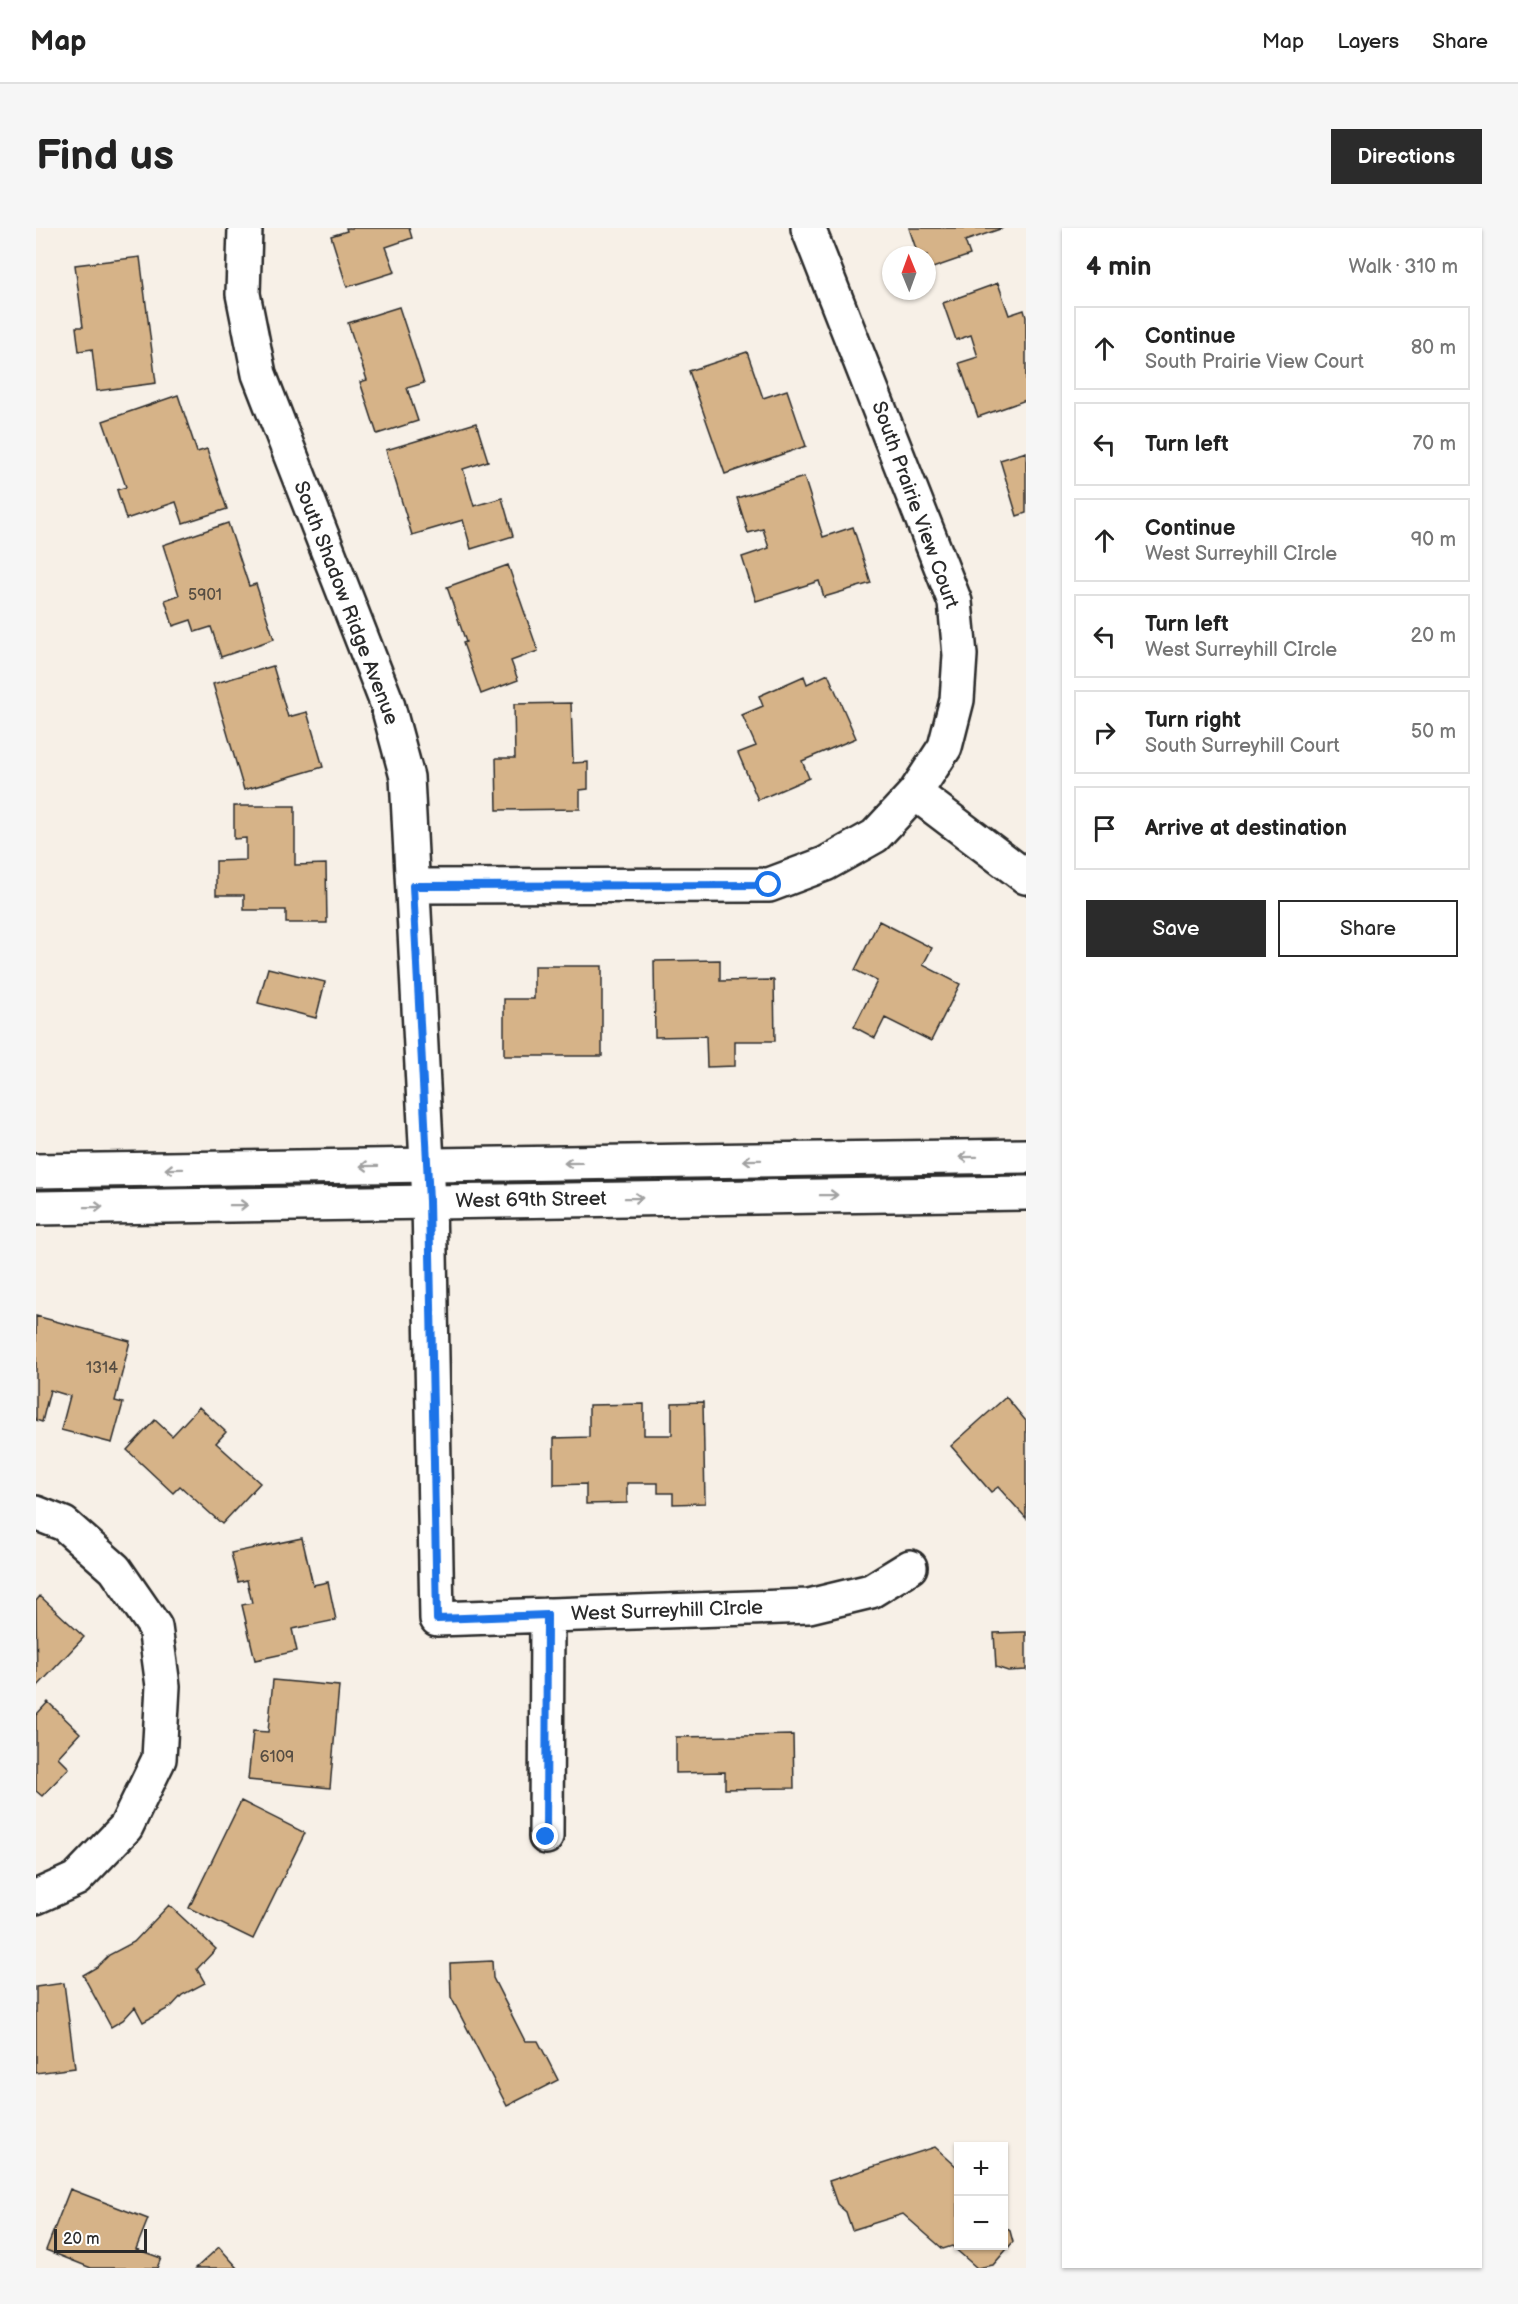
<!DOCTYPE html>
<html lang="en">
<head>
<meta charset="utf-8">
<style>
  body { margin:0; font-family:"Balsamiq Sans",sans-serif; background:#f6f6f6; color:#222 }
  .controls { position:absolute; right:18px; bottom:18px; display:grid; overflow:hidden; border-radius:0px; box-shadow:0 2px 4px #0004 }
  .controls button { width:54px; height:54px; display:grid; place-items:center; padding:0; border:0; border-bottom:2px solid #e0e0e0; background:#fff; color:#222; font:30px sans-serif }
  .compass { position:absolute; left:846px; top:18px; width:54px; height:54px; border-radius:50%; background:#fff; box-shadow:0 2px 4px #0004; rotate:359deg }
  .scale { position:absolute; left:18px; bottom:15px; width:93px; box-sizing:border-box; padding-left:6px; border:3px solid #2b2b2b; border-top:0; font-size:16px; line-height:21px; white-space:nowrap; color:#2b2b2b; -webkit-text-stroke:4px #fff; paint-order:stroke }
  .stop { position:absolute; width:18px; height:18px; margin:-14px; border:4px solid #1a73e8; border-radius:50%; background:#fff }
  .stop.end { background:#1a73e8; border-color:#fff; box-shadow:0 2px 6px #0008 }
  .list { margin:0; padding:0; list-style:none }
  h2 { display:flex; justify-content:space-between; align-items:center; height:78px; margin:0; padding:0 24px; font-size:26px }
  h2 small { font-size:20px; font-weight:400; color:#767676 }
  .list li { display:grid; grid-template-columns:39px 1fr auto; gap:18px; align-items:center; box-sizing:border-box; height:84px; margin:0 12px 12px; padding:0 12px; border:2px solid #e0e0e0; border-radius:0px }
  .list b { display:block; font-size:22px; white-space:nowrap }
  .list p { margin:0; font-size:20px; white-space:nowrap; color:#767676 }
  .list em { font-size:20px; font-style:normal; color:#767676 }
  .actions { display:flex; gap:12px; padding:18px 24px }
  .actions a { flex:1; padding:14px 0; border:2px solid #2b2b2b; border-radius:0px; text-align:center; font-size:21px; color:#2b2b2b }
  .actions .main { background:#2b2b2b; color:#fff }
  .icon { flex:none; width:33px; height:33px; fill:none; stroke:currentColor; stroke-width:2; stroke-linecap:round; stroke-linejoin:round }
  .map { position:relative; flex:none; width:990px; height:2040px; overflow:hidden; border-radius:0px }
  header { display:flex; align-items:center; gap:36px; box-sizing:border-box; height:84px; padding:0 30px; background:#fff; border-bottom:2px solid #e0e0e0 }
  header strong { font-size:28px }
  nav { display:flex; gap:33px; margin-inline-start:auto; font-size:21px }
  .intro { display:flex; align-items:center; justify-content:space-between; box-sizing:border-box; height:144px; padding:0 36px }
  h1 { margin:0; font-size:42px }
  .button { padding:15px 27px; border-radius:0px; background:#2b2b2b; color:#fff; font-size:21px; font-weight:700 }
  main { display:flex; gap:36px; padding:0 36px }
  aside { flex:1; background:#fff; border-radius:0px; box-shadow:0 2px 4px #0004 }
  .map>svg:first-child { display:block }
  .building { fill:#d6b388; stroke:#2b2b2b; stroke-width:1.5 }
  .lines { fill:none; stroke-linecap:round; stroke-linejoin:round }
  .minor-casing { stroke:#2b2b2b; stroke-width:38 }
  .secondary-casing { stroke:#2b2b2b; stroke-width:38 }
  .minor { stroke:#fff; stroke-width:33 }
  .secondary { stroke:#fff; stroke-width:33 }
  .oneway { stroke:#a0a0a0 }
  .route { stroke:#1a73e8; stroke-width:8 }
  .labels { text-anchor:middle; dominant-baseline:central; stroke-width:4.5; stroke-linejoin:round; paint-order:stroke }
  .number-label { font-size:16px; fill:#564d42 }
  .street-label { font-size:20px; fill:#2b2b2b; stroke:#fff }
</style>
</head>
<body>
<header>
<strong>Map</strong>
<nav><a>Map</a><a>Layers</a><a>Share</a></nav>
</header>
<div class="intro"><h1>Find us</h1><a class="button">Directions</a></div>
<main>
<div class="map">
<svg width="990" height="2040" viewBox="0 0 990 2040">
  <rect width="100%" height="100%" fill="#f7f0e7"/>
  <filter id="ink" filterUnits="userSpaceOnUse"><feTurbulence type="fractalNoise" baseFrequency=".0167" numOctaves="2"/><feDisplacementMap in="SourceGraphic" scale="12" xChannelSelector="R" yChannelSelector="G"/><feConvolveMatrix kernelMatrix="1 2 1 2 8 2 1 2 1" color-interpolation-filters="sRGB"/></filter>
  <g filter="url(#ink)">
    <path class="building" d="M310,0H373L376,10L350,19L359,44L311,59L295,8L311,3Z
      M873,0H967L929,13L934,27L891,42V27H882Z
      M104,29L120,155L61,163L56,121L43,123L40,99H47L39,37Z
      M962,55L973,87L988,82L990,89V172L942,189L923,135L942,129L935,107L920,112L907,75Z
      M363,79L388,155L371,160L382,193L341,206L324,154L331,152L312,95Z
      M711,124L727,170L751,162L770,218L689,246L653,143Z
      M142,167L161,224L171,221L191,281L147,295L140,274L90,291L81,262L90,259L67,193Z
      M440,195L452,233L427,241L438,278L466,270L477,308L435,321L427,292L376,307L350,222Z
      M990,224V285L981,288L964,232Z
      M768,249L787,309L817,299L835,355L788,369L783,353L720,373L706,329L733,320L727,301L712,305L701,270Z
      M192,295L213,358L220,356L238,411L185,429L175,399L159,404L155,392L137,398L129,372L143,367L127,317Z
      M472,337L502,423L475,433L482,452L445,466L427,415L430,414L411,359Z
      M237,438L252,489L271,484L287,539L208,562L177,456Z
      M792,446L820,510L766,533L773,550L722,572L702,525L720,518L706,487L727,478L723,468L768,448L771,456Z
      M535,475L537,535L552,534V561L544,562V581L461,582L460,530H479L478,476Z
      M198,578H259V637L290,636L291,695H250V682H208V667H180V633L210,632V610L198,611Z
      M843,693L896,720L887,737L924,756L895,813L849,790L839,810L818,799L841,753L819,742Z
      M684,732V753L738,752L739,813H699V838L671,839L670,808L619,809L618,733Z
      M498,738H566V828H468V771H498Z
      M232,740L289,754L280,790L222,775Z
      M0,1088L94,1113L79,1173L87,1175L76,1215L25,1202L34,1168L14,1162L6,1194L0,1192Z
      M970,1169L990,1193V1290L962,1259L955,1264L915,1218Z
      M667,1174L669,1275L637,1276V1265H622V1255H591V1275L550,1276V1256L518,1257V1210L553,1209V1177L608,1176V1207H636V1175Z
      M163,1179L190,1204L180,1215L224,1255L186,1296L144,1258L137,1265L91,1222L119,1192L136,1208Z
      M266,1310L277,1357L292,1354L300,1392L256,1401L261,1423L219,1432L206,1377L216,1375L211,1352L202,1354L195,1325Z
      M4,1368L48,1409L1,1459L0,1373Z
      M987,1404H990V1442L972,1443L960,1439L958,1405Z
      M237,1452L303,1458L294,1560L212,1552L217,1503L232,1504Z
      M12,1474L44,1505L22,1529L33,1540L6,1568L0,1563V1487Z
      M757,1507L758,1560L689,1561V1544L640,1545V1509Z
      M205,1573L269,1605L217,1711L153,1680Z
      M133,1677L180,1721L161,1741L169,1755L146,1767L135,1779L107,1794L99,1779L87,1792L75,1799L47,1747L61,1739L73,1727L98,1714Z
      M456,1733L457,1750L489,1813H502L522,1852L471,1878L415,1769L414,1735Z
      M28,1755L39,1840L0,1845V1759Z
      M899,1919L922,1940V2018H968V1998L974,2003L977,2014L957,2037L941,2040L916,2018L907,2021L867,1986L816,2002L810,1984L801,1976L793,1953Z
      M34,1961L112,1991L100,2021L125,2030L121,2040H55L10,2022Z
      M183,2019L202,2040H160Z"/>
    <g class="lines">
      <g class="minor-casing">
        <path id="minor" d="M209,0L207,66L223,146L351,475L371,549L393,973L401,1391L773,1378L835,1363L874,1339
          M879,565L990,649
          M377,658L733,657L789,636L839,608L879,565L909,519L921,472L924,427L919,374L772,0
          M0,1285L28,1296L79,1341L119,1399L127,1458L123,1531L90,1599L40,1651L0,1669
          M510,1609L511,1387"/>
      </g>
      <g class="secondary-casing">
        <path id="secondary" d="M0,943L990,928
          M0,980L990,965"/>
      </g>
      <use href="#minor" class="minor"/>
      <use href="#secondary" class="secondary"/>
    </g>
    <defs><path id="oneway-shaft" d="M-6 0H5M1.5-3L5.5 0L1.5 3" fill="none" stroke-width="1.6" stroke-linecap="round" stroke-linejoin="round" transform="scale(1.5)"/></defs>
    <g class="oneway">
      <use href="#oneway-shaft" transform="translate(932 929) rotate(179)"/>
      <use href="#oneway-shaft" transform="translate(716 932) rotate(179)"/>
      <use href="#oneway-shaft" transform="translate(537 935) rotate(179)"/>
      <use href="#oneway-shaft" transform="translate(333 938) rotate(179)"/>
      <use href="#oneway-shaft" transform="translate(138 941) rotate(179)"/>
      <use href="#oneway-shaft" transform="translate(793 967) rotate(-1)"/>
      <use href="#oneway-shaft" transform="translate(598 970) rotate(-1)"/>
      <use href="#oneway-shaft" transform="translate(203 977) rotate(-1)"/>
      <use href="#oneway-shaft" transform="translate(58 979) rotate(-1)"/>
    </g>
  </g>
  <g class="lines" filter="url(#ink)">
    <path class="route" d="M510,1609L511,1387L401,1391L393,973L377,658L733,657"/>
  </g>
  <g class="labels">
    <g class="number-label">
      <text x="169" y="367">5901</text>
      <text x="66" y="1140">1314</text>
      <text x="241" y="1529">6109</text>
    </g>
    <g class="street-label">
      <text transform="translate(879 277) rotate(70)">South Prairie View Court</text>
      <text transform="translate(310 375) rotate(69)">South Shadow Ridge Avenue</text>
      <text transform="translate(495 972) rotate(-1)">West 69th Street</text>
      <text transform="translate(631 1383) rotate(-2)">West Surreyhill CIrcle</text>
    </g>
  </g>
</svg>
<div class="controls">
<button>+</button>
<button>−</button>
</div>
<svg class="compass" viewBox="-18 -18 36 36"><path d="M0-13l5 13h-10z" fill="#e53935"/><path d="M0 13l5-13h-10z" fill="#767676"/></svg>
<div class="scale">20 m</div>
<div class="stop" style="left:733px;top:657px"></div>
<div class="stop end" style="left:510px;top:1609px"></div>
</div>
<aside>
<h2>4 min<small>Walk · 310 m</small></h2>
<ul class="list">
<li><svg class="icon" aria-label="ahead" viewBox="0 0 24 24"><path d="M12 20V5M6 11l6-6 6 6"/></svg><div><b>Continue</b><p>South Prairie View Court</p></div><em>80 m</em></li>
<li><svg class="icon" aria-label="left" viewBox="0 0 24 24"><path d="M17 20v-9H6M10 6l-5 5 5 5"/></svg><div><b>Turn left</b></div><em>70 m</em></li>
<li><svg class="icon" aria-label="ahead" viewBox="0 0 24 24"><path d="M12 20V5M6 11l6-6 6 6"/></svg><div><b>Continue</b><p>West Surreyhill CIrcle</p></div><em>90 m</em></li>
<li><svg class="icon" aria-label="left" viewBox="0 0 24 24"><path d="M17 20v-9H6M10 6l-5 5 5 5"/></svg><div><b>Turn left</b><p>West Surreyhill CIrcle</p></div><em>20 m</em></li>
<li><svg class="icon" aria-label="right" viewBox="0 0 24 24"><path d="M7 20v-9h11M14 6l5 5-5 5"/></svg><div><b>Turn right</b><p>South Surreyhill Court</p></div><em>50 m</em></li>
<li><svg class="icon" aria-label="arrive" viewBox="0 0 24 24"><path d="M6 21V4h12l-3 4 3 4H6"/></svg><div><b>Arrive at destination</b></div></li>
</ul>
<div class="actions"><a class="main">Save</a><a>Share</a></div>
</aside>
</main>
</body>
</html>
